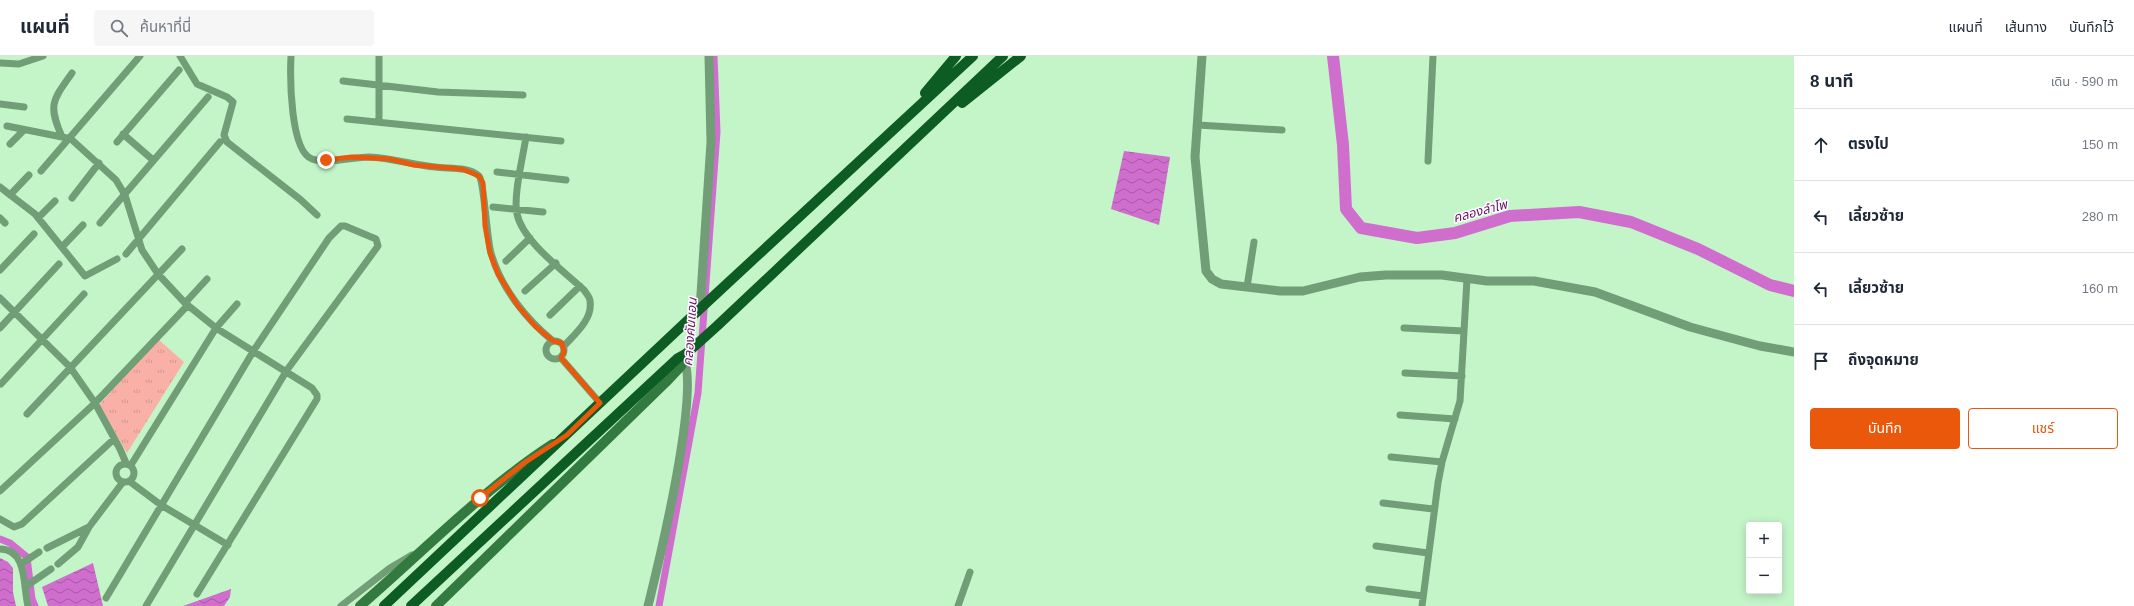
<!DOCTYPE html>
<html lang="th">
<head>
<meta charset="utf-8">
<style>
  body { margin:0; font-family:Arial,"Noto Sans Thai",sans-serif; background:#f6f6f7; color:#1f2937 }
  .controls { position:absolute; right:12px; bottom:12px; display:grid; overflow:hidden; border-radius:4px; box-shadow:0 2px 10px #0003 }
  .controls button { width:36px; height:36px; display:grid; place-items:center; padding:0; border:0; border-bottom:1px solid #e0e1e3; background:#fff; color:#1f2937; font:20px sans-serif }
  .stop { position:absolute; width:12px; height:12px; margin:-9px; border:3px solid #ea580c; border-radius:50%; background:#fff }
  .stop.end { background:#ea580c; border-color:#fff; box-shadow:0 1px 4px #0008 }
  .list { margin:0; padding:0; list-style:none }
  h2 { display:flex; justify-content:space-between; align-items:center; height:52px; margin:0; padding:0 16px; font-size:17px }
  h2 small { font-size:13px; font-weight:400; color:#747a83 }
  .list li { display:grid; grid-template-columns:26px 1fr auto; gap:12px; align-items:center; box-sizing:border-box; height:72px; padding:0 16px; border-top:1px solid #e0e1e3 }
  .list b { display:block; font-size:15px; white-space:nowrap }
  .list em { font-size:13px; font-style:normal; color:#747a83 }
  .actions { display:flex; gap:8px; padding:12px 16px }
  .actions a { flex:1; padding:9px 0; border:1px solid #ea580c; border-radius:4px; text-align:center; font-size:14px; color:#ea580c }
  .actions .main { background:#ea580c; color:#fff }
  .icon { flex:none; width:22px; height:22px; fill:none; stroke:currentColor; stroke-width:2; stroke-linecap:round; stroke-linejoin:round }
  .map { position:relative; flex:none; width:1794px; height:550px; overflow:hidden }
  header { display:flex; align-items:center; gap:24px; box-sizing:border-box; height:56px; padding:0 20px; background:#fff; border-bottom:1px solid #e0e1e3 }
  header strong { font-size:19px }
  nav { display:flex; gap:22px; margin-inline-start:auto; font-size:14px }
  .search { width:280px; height:36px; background:#f6f6f7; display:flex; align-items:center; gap:10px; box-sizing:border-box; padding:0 14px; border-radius:4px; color:#747a83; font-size:15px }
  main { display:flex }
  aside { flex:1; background:#fff }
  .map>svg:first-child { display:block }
  .grass { fill:url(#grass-tufts) }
  .water { fill:url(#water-waves) }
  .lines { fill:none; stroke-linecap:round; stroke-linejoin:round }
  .canal { stroke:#cf6ecd; stroke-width:7 }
  .river { stroke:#cf6ecd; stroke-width:12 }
  .minor { stroke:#719e76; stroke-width:7 }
  .tertiary { stroke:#719e76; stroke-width:9 }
  .secondary { stroke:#327a40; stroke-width:10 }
  .primary { stroke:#0c5c23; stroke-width:10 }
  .route { stroke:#ea580c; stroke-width:5 }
  .labels { text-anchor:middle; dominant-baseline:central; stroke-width:3; stroke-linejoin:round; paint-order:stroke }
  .water-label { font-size:13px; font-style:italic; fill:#6c126d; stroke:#fff }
</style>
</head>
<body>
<header>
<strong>แผนที่</strong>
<div class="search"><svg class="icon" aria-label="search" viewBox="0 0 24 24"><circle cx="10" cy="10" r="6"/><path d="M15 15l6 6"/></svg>ค้นหาที่นี่</div>
<nav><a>แผนที่</a><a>เส้นทาง</a><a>บันทึกไว้</a></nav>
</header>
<main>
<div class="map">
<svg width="1794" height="550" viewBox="0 0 1794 550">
  <defs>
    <pattern id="grass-tufts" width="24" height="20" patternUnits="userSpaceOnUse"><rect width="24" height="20" fill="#f9b1a7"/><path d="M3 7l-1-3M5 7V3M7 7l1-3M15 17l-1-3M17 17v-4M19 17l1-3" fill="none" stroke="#d4978e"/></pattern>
    <pattern id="water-waves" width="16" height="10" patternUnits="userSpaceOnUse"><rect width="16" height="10" fill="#cf6ecd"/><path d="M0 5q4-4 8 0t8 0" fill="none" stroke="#a659a4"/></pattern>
  </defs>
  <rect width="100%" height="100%" fill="#c4f5c9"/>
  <path class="grass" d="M158,283L184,306L127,397L99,349Z"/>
  <path class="water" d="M1124,95L1170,101L1159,169L1111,153Z
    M0,502L8,506L13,512V536L16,550H0Z
    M93,507L103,550H48L42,531Z
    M231,533L230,541L224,550H183Z"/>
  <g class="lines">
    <path class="canal" d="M0,483L10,487L27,501L32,543L35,550
      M659,550L698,337L717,76L714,0"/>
    <path class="river" d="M1333,0L1343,89L1346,153L1361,172L1417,182L1455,177L1510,160L1579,156L1631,166L1698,193L1770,229L1794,235"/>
    <path class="minor" d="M180,0L197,28L227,41L233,46L224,79L227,86L301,144L317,159
      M291,0C290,21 290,95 312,103C326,108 354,101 369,101C392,102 413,109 435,111C448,113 468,110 479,120C484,125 487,184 491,197C501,232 526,263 553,285
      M0,7L19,8L43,0
      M72,17C52,45 48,49 62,81L71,83L116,124L125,139L142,194L158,218L185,247L216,272L312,332L317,339V343L197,538
      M343,25L438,36L523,39
      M0,48L24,51
      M347,63L561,85
      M379,66V0
      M1198,69L1282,74
      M7,70L62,81
      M123,78L153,104
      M526,81C523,101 513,140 517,158C523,186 564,215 584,234C586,237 590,241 590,245C593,263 575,278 564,290
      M117,86L179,14
      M10,88L24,74
      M1428,105L1433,0
      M41,115L140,0
      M497,116L566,124
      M0,131L35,158L85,220L117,203
      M10,139L29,119
      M72,142L99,107
      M493,151L543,156
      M0,162L5,167
      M38,162L55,145
      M100,167L208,41
      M62,191L83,169
      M126,198L220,86
      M506,205L530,182
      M0,214L34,178
      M1247,231L1254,186
      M525,235L556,207
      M0,242L70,311L95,347L120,393L126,407
      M185,247L207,223
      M550,259L580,230
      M0,272L59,208
      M1404,272L1463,275
      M546 294a9 9 0 1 1 18 0a9 9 0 1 1-18 0Z
      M561,302L600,347
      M1405,317L1462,320
      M1,328L84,238
      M27,358L182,193
      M1400,359L1455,363
      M1391,401L1442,406
      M116 417a9 9 0 1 1 18 0a9 9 0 1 1-18 0Z
      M131,409L216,272L237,248
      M129,425L161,449L228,489
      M0,435L95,347L188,249
      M1383,447L1433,453
      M0,463L14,471L22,468L114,383
      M1376,490L1428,497
      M47,492L89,471
      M0,493C28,493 23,532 28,550
      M21,508L39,496
      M58,508L78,491L89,471L123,426
      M25,531L51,513
      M1369,533L1423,540
      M106,542L254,294L329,182L341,170H345L376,183L378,190L287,314L146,550
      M341,550L390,512L412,499
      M958,550L970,516
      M1422,550L1438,427L1442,406L1460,345L1467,223"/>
    <path class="tertiary" d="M1202,0L1195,101L1206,215L1212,223L1221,228L1280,235H1303L1360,221L1386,219H1442L1487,225H1534L1595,236L1690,271L1760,290L1794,296
      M700,253L711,86L709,0
      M648,550C659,506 701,334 683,300"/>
    <path class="secondary" d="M360,550C424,495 482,434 553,388
      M436,550L666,326L681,310L687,297"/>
    <path class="primary" d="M925,37L956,0
      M962,47L1021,0
      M384,550L703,250L973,0
      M411,550L678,302L687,297L717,270L1003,0"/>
  </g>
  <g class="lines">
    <path class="route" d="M326,104L352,101L390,103L414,109L462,113L479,120L483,127L485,170L490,197L498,218L518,250L535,270L553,285L562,287L564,296L561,302L600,347L567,379L524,407L480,442"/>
  </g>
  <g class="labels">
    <g class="water-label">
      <text transform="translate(1480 155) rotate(-15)">คลองลำโพ</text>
      <text transform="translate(690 276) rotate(-86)">คลองคันแอน</text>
    </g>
  </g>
</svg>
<div class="controls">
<button>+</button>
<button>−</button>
</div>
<div class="stop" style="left:480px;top:442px"></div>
<div class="stop end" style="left:326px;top:104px"></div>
</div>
<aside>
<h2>8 นาที<small>เดิน · 590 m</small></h2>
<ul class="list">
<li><svg class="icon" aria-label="ahead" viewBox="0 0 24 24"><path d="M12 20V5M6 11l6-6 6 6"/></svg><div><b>ตรงไป</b></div><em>150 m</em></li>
<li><svg class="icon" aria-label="left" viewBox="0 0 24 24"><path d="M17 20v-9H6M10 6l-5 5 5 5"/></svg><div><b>เลี้ยวซ้าย</b></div><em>280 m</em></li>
<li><svg class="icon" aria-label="left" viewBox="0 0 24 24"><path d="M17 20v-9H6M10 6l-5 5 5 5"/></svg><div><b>เลี้ยวซ้าย</b></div><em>160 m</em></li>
<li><svg class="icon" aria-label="arrive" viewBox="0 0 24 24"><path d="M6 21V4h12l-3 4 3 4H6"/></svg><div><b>ถึงจุดหมาย</b></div></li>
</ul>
<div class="actions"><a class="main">บันทึก</a><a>แชร์</a></div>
</aside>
</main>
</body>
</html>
